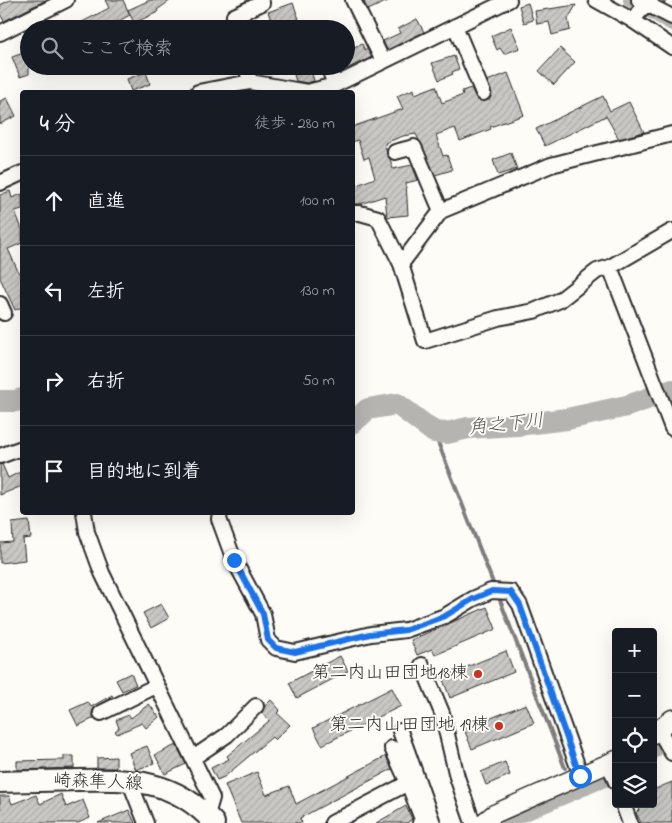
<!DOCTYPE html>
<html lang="ja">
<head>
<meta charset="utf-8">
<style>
  body { margin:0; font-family:"Indie Flower","Klee One",sans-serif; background:#20242c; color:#f1f3f6 }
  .controls { position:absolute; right:15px; bottom:15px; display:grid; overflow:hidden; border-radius:5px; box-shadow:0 5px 20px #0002 }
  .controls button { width:45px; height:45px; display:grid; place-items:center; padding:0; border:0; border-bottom:1px solid #363941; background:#171b24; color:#f1f3f6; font:25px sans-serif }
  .stop { position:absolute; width:15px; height:15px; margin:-11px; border:4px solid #1a73e8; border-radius:50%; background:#fff }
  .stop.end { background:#1a73e8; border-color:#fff; box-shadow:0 1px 5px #0008 }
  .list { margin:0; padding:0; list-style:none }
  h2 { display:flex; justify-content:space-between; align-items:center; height:65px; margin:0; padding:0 20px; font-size:21px }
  h2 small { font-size:16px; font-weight:400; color:#9ea1a6 }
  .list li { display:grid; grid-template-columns:32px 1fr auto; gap:15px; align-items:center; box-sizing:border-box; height:90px; padding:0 20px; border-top:1px solid #363941 }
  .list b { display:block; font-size:19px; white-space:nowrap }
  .list em { font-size:16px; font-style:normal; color:#9ea1a6 }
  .icon { flex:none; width:28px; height:28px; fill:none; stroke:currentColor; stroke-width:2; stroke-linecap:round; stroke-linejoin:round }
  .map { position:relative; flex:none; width:672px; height:823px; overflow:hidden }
  .search { position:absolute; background:#171b24; box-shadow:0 5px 20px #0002; left:20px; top:20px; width:335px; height:55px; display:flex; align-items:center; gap:12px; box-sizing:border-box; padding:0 18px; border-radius:28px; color:#9ea1a6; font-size:19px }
  .panel { position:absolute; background:#171b24; box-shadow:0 5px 20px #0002; left:20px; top:90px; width:335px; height:425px; border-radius:5px }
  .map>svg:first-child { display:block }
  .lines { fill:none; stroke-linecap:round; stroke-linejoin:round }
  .stream { stroke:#7e7d7b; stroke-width:4 }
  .canal { stroke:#b5b4b1; stroke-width:14 }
  .river { stroke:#b5b4b1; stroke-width:22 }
  .building { fill:url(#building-hatch); stroke:#2b2b2b }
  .minor-casing { stroke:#2b2b2b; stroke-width:18 }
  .tertiary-casing { stroke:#2b2b2b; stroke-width:21 }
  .secondary-casing { stroke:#2b2b2b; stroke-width:24 }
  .minor { stroke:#fdfcf7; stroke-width:14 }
  .tertiary { stroke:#fdfcf7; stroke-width:18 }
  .secondary { stroke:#fdfcf7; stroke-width:20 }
  .route { stroke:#1a73e8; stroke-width:6 }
  .poi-dot { fill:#c8321e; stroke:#fdfcf7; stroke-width:2 }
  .labels { text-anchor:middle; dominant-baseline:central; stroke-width:4; stroke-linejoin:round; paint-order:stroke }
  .poi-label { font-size:18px; fill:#2b2b2b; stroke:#fdfcf7; text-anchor:end }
  .street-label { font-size:18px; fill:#2b2b2b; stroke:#fdfcf7 }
  .water-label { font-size:19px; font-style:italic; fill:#5b5b5a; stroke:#fdfcf7 }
</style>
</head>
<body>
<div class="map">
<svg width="672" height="823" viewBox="0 0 672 823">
  <defs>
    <pattern id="building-hatch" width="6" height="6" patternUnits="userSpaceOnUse" patternTransform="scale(1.25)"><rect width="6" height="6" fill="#c9c8c4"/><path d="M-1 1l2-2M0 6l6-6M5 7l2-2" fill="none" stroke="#adaca9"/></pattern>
  </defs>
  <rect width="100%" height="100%" fill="#fdfcf7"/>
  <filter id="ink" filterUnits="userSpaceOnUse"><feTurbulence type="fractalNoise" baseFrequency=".02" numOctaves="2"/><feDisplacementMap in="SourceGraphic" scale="10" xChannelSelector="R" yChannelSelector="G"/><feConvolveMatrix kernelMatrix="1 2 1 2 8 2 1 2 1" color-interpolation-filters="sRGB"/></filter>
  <g filter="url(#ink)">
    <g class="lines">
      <path class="stream" d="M659,8L665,0
        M434,432L495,588
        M498,595L565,768
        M573,790L574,794"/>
      <path class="canal" d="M630,0L672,24
        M653,752L672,737
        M504,823L616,775"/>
      <path class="river" d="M0,401H16L22,399
        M352,423L368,409L397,404L434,432L447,433L468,428L517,425L567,419L627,406L672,390"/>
    </g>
    <path class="building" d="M10,0H46L4,21L0,14V5Z
      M105,0H123L130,15L103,29H69L109,8Z
      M150,0H171L157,10L158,12L134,23L128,10Z
      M363,0H390L368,10Z
      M293,3L299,19L274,28L268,12Z
      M528,3L533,20L524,23L519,6Z
      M576,5L568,19L570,30L552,35L549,22L537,24L535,11Z
      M417,19L424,32L387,50L383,41L400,33L398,29Z
      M511,27L520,48L504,54L500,48L497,50L491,36Z
      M362,44L365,50L367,49L372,57L346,69V52Z
      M560,48L575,62L554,85L539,71Z
      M29,51V74L20,77L12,57Z
      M454,56L459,69L452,72L453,74L439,80L432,63Z
      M311,70L314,81L307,83L296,81L294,75Z
      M146,72L150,84L131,91L127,79Z
      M508,73L524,115L490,127L491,129L460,141L455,128L436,135L443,156L447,155L452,170L435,175L416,134L403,136L385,143L387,155L390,159L393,169L412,165L418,180L406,183L408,215L387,217L385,196L360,204H352V187L375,178L369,157L364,159L358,140L352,142V127L403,109L397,96L414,89L415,94L436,86L442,103L463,95L462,91L471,88L477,100L486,101L490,99L492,94L487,81Z
      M603,96L610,111L629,102L644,132L619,139L606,116L545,146L536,129Z
      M7,98L16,116L0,124V101Z
      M511,153L517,169L498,175L493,160Z
      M10,191L12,198L22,194V209L15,211L22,229V243L8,249L22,280V307L15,310L0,278V195Z
      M2,464L8,478L20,472L22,478V486L0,495V465Z
      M29,521L31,538L23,539L25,560L0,563V543L13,542L12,523Z
      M161,604L169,618L151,628L143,613Z
      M487,607L496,629L435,655L432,649L417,655L411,640Z
      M506,651L514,672L450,698L442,677Z
      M340,656L348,671L297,698L289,683Z
      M131,673L136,685L122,691L116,680Z
      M392,688L401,706L322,745L313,728Z
      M112,695L113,697L94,708L92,713L94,718L78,726L70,710L88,702L91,707Z
      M271,700L280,710L277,713L290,725L275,740L272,737L224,777L217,780L211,768L229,759L227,756L269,721L262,713L265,706Z
      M149,704L159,717L146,728L142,723L117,734L115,731L119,728L116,720L129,715L131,718Z
      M526,704L534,723L472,749L464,729Z
      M176,745L186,764L165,774L155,755Z
      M147,746L154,763L136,770L129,753Z
      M64,756H74V768L17,770V761L64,760Z
      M386,756L392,769L300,818L302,823H241L225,785L257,772L266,795L289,786L296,804Z
      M116,757V768H97V758Z
      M505,762L510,775L486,785L481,772Z
      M672,782V823H641L636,813L639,810L635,804H653V790Z
      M61,794L66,807L83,800L90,818L78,823H0V796H9L12,804L36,795L40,804Z
      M406,806L412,819L407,823H376Z
      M129,810L135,823H98Z"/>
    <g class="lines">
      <g class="minor-casing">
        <path id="minor" d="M353,0L383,61
          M596,0L632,20L651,0
          M639,0L672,17
          M33,17L40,29
          M632,20L672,47
          M455,26L483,93
          M237,29L234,16L262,3
          M0,33L66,0
          M246,66L250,82
          M328,66L335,85
          M198,92L250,82L307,92L335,85L509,0
          M395,152L414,147L441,211L551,165L672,134
          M0,183L22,173
          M352,213H360L378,218L401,264L425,341L498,318L534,311L560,300L597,271L610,267L672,231
          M401,264L441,211
          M610,267L672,428
          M0,304L4,313
          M0,456L22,448
          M84,512L87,532L102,573L212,798L207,815
          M220,512L219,519L234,560L263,614L268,640L276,648L295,652L371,634L406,630L445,616L473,599L491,591L511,592L520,605L581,776
          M422,665L442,713L457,777L473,823
          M101,713L156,686
          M659,730L672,753
          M400,731L433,823
          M392,748L408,783
          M193,758L227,735L256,706
          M609,764L616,782
          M129,780L146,823
          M623,804L630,823
          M332,823L408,783L422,819L420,823"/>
      </g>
      <g class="tertiary-casing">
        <path id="tertiary" d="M653,734L672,719
          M483,823L494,814L616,760"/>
      </g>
      <g class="secondary-casing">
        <path id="secondary" d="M0,782C26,781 51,781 77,780C131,779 175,779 214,823"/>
      </g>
      <use href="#minor" class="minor"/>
      <use href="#tertiary" class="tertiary"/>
      <use href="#secondary" class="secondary"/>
    </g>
  </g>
  <g class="lines" filter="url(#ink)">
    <path class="route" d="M234,560L263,614L268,640L276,648L295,652L370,634L406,630L445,616L473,599L492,591L511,592L520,605L580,776"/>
  </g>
  <g class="poi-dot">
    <circle cx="478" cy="674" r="5"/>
    <circle cx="499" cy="726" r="5"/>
  </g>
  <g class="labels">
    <g class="poi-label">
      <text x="468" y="674">第二内山田団地18棟</text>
      <text x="489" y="726">第二内山田団地 19棟</text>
    </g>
    <g class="street-label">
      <text transform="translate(98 783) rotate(2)">崎森隼人線</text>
    </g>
    <g class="water-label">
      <text transform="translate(506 425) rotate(-6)">角之下川</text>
    </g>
  </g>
</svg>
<div class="controls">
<button>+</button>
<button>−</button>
<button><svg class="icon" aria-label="locate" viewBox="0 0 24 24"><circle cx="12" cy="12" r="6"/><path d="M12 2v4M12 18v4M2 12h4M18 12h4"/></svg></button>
<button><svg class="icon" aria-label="layers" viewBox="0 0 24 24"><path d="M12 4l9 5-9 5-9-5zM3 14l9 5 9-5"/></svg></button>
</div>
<div class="stop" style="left:580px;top:776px"></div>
<div class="stop end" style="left:234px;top:560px"></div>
<div class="search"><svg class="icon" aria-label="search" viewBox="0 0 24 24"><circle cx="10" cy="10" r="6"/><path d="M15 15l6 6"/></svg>ここで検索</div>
<section class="panel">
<h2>4 分<small>徒歩 · 280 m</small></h2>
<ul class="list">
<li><svg class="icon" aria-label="ahead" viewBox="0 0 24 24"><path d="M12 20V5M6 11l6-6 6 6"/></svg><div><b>直進</b></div><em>100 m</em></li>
<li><svg class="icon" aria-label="left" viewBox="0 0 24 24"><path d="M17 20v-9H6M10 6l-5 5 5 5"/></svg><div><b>左折</b></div><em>130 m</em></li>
<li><svg class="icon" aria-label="right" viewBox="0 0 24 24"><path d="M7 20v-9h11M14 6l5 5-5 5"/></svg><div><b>右折</b></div><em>50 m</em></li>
<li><svg class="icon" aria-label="arrive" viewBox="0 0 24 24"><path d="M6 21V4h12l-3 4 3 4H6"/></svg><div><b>目的地に到着</b></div></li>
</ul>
</section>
</div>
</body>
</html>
